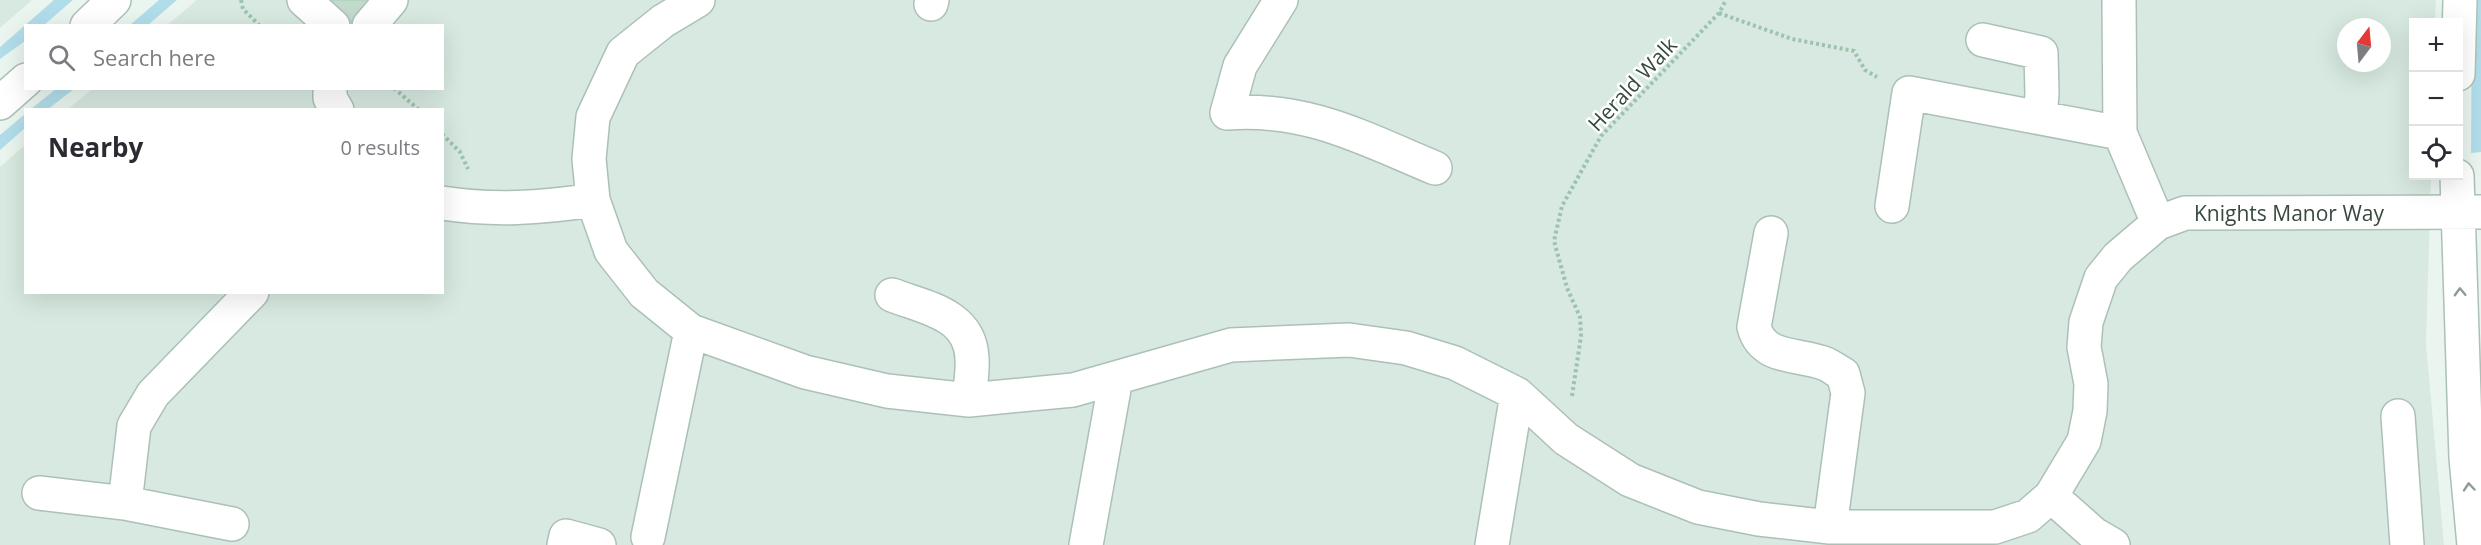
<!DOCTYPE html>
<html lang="en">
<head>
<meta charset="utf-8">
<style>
  body { margin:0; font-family:"Open Sans",sans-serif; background:#f7f7f7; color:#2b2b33 }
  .controls { position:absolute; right:18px; top:18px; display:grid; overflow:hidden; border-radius:0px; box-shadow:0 6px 24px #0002 }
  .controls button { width:54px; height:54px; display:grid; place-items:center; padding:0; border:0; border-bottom:2px solid #e1e1e2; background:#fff; color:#2b2b33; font:30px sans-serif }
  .compass { position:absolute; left:2337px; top:18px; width:54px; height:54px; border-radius:50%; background:#fff; box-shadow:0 6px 24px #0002; rotate:16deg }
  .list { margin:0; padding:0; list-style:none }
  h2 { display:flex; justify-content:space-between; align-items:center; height:78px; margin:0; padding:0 24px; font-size:26px }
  h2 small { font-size:20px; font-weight:400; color:#7c7c81 }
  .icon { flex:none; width:33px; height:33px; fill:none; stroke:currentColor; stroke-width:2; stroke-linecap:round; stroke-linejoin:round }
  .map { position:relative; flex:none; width:2481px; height:545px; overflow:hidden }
  .search { position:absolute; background:#fff; box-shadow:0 6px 24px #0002; left:24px; top:24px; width:420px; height:66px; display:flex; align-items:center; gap:15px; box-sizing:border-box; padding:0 21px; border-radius:0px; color:#7c7c81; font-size:22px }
  .panel { position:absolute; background:#fff; box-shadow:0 6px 24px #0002; left:24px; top:108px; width:420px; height:186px; border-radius:0px }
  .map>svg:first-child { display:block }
  .residential { fill:#d7e9e0; fill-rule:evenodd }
  .green { fill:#b1ddea }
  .building { fill:#c1dacb; stroke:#b1d2be; stroke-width:1.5 }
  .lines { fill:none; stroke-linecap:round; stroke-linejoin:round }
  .minor-casing { stroke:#acc1b5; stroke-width:36 }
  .path { stroke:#9cc3ad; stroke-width:4; stroke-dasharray:3 3; stroke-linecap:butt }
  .minor { stroke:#fff; stroke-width:33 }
  .oneway { stroke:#919b95 }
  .labels { text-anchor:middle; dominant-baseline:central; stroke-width:5; stroke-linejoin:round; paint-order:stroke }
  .street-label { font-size:21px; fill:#37493e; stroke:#fff }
</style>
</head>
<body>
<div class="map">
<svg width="2481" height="545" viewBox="0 0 2481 545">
  <rect width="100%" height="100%" fill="#eaf5ef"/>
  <path class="residential" d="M0,0H32L0,28Z
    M197,0H2436L2435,22H2414V176H2431L2426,344L2444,545H0V167L25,145L26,292H442V110L68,109L92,89L442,88V26L167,25ZM2346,27H2382V63H2346Z"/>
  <path class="green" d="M54,0H73L44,25L26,26L25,41L0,59V47Z
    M159,0H177L148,25H130Z
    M2472,0H2481V152L2471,153Z
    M56,89H74L48,109H31Z
    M25,114V128L0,150V135Z"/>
  <path class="building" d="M329,0H376L354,24Z"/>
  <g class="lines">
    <g class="minor-casing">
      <path id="minor" d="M304,0L333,26
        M698,0L663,21L623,53L593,117L589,159L593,200L611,251L644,293L691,331L805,372L887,391L969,400L1073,390L1231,345L1349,340L1406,348L1455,363L1517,394L1566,439L1630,480L1698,507L1759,519L1830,527H1995L2028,516L2051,496L2084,441L2090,411L2091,384L2084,347L2086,322L2101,278L2118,257L2158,223L2185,213L2481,212
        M1281,0L1240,66L1227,113C1307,107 1363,138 1435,168
        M2119,0L2120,133L2158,223
        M931,4L932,0
        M87,26L114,0
        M369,26L391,0
        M1983,40L2041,53L2042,94L2040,117
        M2458,74L2460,0
        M330,88V98L337,110
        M0,103L26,80
        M2457,176L2466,458L2474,545
        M442,203C495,211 540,208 593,200
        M1892,206L1909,93L2120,133
        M1771,233L1754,327C1763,361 1800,353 1826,364C1832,367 1837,371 1843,374L1848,393L1830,527
        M892,295C926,308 970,314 972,358C973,372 970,387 969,400
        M2398,416L2407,545
        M39,493L125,503L232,524
        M2051,496L2094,534L2113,545
        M125,503L134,426L153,394L252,292
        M648,537L691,331
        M564,545L566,536L599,545
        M1086,545L1116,378
        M1492,545L1517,394"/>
    </g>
    <path class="path" d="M241,0L243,9L260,26
      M1719,13L1792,39L1854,51L1865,70L1877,77
      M394,88L419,110
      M442,134L460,152L468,169
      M1572,396L1581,336L1580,317L1567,288L1554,241L1562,206L1601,136L1719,13L1726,0"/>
    <use href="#minor" class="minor"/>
  </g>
  <defs><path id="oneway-chevron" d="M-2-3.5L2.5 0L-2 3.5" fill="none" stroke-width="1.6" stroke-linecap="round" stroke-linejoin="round" transform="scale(1.5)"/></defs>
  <g class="oneway">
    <use href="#oneway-chevron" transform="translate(2460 292) rotate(-92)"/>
    <use href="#oneway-chevron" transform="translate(2469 487) rotate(-95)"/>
  </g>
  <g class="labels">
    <g class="street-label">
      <text transform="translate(1632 84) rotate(-47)">Herald Walk</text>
      <text x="2289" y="213">Knights Manor Way</text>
    </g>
  </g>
</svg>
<div class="controls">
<button>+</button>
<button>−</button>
<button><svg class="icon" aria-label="locate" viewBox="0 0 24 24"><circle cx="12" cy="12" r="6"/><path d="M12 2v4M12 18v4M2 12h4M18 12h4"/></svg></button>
</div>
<svg class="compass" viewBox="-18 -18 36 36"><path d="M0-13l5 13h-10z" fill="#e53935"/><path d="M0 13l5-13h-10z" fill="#7c7c81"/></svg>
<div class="search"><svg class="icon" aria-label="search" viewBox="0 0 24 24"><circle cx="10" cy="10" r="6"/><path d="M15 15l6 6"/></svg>Search here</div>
<section class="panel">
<h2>Nearby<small>0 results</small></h2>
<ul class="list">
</ul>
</section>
</div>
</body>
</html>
